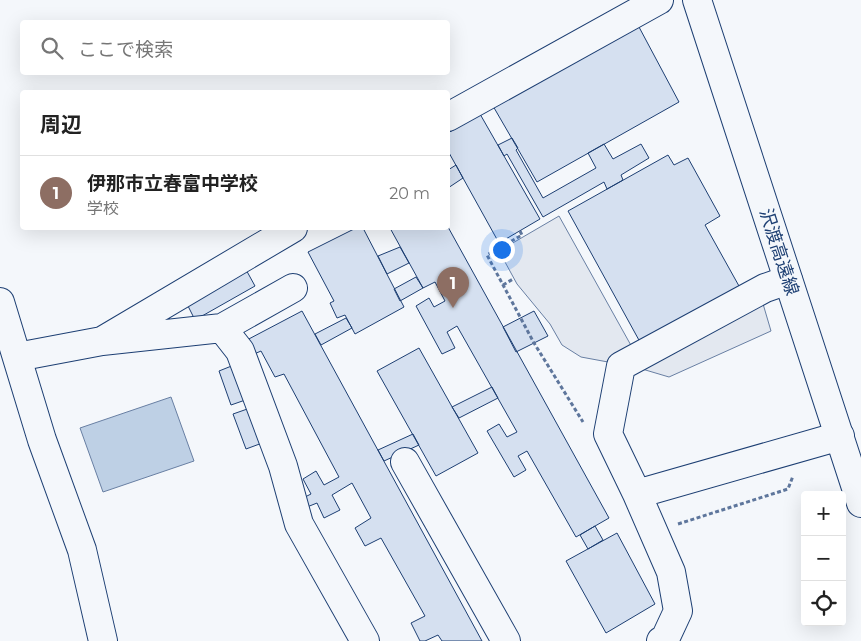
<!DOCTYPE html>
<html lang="ja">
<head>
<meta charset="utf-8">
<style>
  body { margin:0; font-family:Montserrat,"Noto Sans JP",sans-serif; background:#f2f2f2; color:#222 }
  .controls { position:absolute; right:15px; bottom:15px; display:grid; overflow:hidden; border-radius:5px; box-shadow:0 5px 20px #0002 }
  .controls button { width:45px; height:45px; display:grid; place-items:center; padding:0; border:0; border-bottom:1px solid #e0e0e0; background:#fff; color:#222; font:25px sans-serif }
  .you { position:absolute; left:501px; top:249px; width:18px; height:18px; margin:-12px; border:4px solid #fff; border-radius:50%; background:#1a73e8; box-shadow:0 0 0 8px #1a73e833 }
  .badge { display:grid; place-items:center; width:32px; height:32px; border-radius:50%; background:#ea580c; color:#fff; font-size:16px; font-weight:700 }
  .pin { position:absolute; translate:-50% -41px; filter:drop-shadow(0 1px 2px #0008) }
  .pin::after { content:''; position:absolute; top:26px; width:18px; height:15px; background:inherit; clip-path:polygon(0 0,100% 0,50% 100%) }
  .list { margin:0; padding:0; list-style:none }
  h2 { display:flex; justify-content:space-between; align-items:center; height:65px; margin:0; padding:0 20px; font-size:21px }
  h2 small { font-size:16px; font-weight:400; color:#767676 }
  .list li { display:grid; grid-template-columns:32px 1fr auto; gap:15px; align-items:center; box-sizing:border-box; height:75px; padding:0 20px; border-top:1px solid #e0e0e0 }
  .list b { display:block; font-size:19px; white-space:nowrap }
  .list p { margin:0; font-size:16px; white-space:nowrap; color:#767676 }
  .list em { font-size:16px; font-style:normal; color:#767676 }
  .icon { flex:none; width:28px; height:28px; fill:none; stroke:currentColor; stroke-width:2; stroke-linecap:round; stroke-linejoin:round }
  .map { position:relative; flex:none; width:861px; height:641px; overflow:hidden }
  .search { position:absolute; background:#fff; box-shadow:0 5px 20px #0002; left:20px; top:20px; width:430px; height:55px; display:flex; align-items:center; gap:12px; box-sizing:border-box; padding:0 18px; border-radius:5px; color:#767676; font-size:19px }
  .panel { position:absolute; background:#fff; box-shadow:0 5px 20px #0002; left:20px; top:90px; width:430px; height:140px; border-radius:5px }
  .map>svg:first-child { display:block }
  .parking { fill:#e3e8f0; stroke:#687fa3 }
  .water { fill:#bed0e5; stroke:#687fa3 }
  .building { fill:#d5e0f0; stroke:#1d3f73 }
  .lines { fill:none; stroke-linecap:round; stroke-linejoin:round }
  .minor-casing { stroke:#1d3f73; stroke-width:30 }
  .major-casing { stroke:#1d3f73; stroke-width:30 }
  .path { stroke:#5e769c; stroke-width:3; stroke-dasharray:4 2.5; stroke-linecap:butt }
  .minor { stroke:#f4f7fb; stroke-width:28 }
  .major { stroke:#f4f7fb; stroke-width:28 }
  .labels { text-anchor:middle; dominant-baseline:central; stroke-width:4; stroke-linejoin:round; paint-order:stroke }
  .street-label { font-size:18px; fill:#1d3f73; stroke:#f4f7fb }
</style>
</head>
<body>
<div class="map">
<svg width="861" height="641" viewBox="0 0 861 641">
  <rect width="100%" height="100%" fill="#f4f7fb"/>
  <path class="parking" d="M559,216L633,349L608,362L581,357L562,345L550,324L517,284L499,251Z
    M761,297L771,331L669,377L632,366Z"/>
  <path class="water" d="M171,397L194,461L103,492L80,428Z"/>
  <path class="building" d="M639,27L679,102L537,182L493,106Z
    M480,114L540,219L499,243L448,151V133Z
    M512,138L518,148L516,150L543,198L596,168L588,153L604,144L613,159L641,144L649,158L621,175L623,180L607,189L604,182L543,217L507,154L504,156L498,145Z
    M668,155L674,165L688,158L720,216L705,225L739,286L640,342L568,211Z
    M456,165L463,178L448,188V170Z
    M448,227L609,518L576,537L527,451L518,456L526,470L514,477L487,431L499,424L507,437L517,432L457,326L447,332L455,348L442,354L416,306L429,298L434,307L445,301L435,282L423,288L390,228Z
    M356,228H363L404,307L355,334L345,315L337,318L330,303L334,301L308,252Z
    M400,247L409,263L387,274L378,256Z
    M244,266L255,286L195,320L185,300Z
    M416,277L423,288L400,301L394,289Z
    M302,311L482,641H442L438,635L425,641H420L411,623L425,616L381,538L365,546L355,528L371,518L352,483L332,495L340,510L324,518L317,503L307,507L303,498L311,494L303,479L316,471L324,485L339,477L284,374L275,377L261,351L252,355L245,341Z
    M534,311L548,336L516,352L503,327Z
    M346,318L352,328L321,345L315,334Z
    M419,348L478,453L436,476L377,371Z
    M239,363L251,398L231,405L219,371Z
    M492,387L498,398L459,418L452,407Z
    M253,407L265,442L246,449L233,414Z
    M413,434L419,445L384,461L378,450Z
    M595,526L603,540L588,549L580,535Z
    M617,533L655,604L606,633L566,561Z"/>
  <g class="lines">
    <g class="minor-casing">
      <path id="minor" d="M448,117L659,0
        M788,280L765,288L621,366L608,434L637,494L840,436
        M0,302L42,440L82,550L103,641
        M222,328L293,288
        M102,341L222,328L240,351L283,466L299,524L365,641
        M17,357L102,341L293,228
        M405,462L506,641
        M637,494L671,572L678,611L665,639L661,641"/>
    </g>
    <g class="major-casing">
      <path id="major" d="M697,0L861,503"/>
    </g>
    <path class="path" d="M520,231L522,235L487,255L534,343L583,422
      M503,285L513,279
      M678,524L788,489L793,476"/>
    <use href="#minor" class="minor"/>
    <use href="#major" class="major"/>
  </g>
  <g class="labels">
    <g class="street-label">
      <text transform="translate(779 252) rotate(72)">沢渡高遠線</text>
    </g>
  </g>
</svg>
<div class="controls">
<button>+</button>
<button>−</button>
<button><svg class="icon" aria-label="locate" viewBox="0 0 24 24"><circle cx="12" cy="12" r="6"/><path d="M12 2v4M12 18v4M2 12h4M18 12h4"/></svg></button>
</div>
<div class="you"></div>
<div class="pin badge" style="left:453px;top:308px;background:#8d6e63">1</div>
<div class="search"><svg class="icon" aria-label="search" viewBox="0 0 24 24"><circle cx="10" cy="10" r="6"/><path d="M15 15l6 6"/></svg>ここで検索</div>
<section class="panel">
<h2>周辺<small></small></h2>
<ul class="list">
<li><span class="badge" style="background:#8d6e63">1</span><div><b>伊那市立春富中学校</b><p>学校</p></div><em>20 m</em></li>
</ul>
</section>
</div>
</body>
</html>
